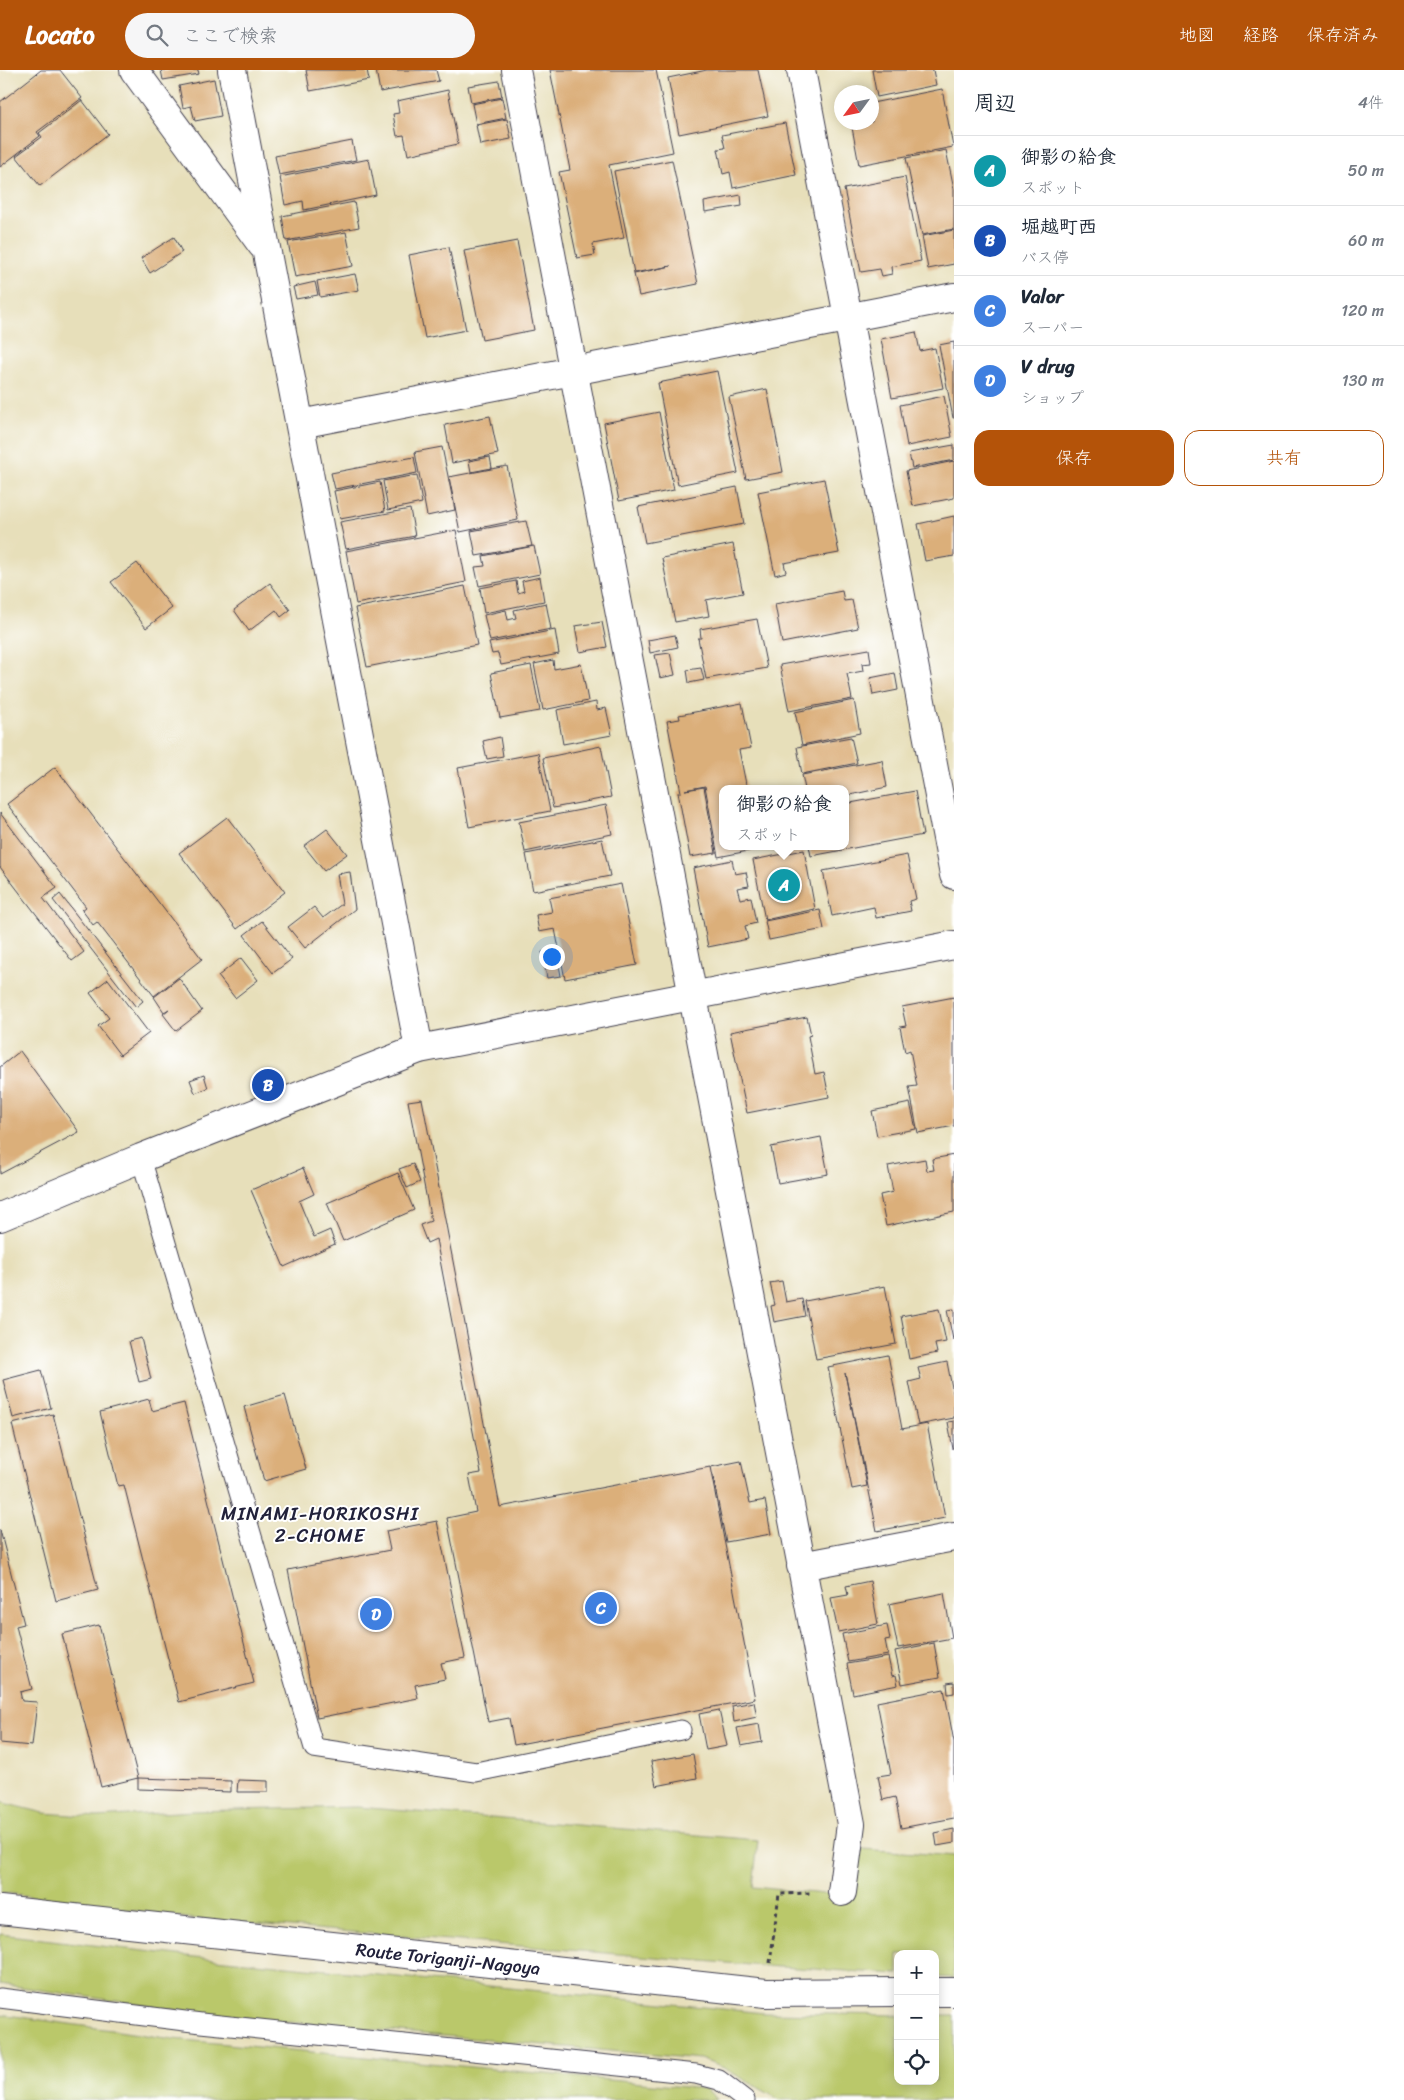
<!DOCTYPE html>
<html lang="ja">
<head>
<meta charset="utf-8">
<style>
  body { margin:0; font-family:Sriracha,"Klee One",sans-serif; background:#f6f6f7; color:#1f2937 }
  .controls { position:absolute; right:15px; bottom:15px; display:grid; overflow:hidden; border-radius:10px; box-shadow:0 2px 12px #0003 }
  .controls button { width:45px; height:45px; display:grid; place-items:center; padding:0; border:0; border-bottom:1px solid #e0e1e3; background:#fff; color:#1f2937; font:25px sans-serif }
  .compass { position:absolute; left:834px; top:15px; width:45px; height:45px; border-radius:50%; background:#fff; box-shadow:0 2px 12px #0003; rotate:237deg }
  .you { position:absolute; left:551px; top:886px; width:18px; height:18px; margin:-12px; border:4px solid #fff; border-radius:50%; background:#1a73e8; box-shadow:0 0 0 8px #1a73e833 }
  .badge { display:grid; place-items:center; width:32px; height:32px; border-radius:50%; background:#b45309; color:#fff; font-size:16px; font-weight:700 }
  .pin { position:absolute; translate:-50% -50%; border:2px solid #fff; box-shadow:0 1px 5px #0006 }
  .popup { position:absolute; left:719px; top:715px; width:130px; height:65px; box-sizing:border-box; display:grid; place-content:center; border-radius:10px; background:#fff; filter:drop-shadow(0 1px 4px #0005); font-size:16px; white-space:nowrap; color:#747a83 }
  .popup b { font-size:19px; color:#1f2937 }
  .popup::after { content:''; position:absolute; left:50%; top:100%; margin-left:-10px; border:10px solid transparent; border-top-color:#fff }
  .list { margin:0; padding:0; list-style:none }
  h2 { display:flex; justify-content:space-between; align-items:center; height:65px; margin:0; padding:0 20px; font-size:21px }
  h2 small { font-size:16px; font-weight:400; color:#747a83 }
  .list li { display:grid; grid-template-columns:32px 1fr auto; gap:15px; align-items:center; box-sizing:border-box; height:70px; padding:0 20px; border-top:1px solid #e0e1e3 }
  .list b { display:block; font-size:19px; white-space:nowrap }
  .list p { margin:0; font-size:16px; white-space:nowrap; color:#747a83 }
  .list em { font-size:16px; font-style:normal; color:#747a83 }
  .actions { display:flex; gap:10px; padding:15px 20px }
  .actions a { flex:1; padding:11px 0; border:1px solid #b45309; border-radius:15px; text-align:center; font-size:18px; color:#b45309 }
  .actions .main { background:#b45309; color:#fff }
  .icon { flex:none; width:28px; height:28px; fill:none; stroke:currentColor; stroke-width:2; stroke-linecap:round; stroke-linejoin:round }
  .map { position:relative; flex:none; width:954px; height:2030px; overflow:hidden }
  header { display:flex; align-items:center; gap:30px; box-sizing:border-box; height:70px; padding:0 25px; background:#b45309; color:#fff }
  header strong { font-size:24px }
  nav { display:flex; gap:28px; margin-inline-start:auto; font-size:18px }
  .search { width:350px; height:45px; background:#f6f6f7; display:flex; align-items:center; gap:12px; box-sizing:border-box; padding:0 18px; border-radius:28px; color:#747a83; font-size:19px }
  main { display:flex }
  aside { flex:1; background:#fff }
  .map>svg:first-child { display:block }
  .green { fill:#bac86a; stroke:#6e7552 }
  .building { fill:#dbaf7a }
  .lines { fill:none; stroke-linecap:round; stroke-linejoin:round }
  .lane-casing { stroke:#403e4e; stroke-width:21 }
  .street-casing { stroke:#403e4e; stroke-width:30 }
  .secondary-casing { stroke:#403e4e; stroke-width:30 }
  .path { stroke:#403e4e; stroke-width:3; stroke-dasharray:4 4; stroke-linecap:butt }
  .lane { stroke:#fff; stroke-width:19 }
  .street { stroke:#fff; stroke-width:28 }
  .secondary { stroke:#fff; stroke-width:28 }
  .labels { text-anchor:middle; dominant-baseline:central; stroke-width:4; stroke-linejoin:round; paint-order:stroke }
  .street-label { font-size:18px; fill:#22223b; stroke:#fff }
  .neighbourhood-label { font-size:19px; letter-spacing:1px; fill:#22223b; stroke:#fff }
</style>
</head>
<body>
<header>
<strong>Locato</strong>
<div class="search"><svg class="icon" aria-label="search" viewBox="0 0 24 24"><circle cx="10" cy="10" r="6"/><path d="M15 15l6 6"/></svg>ここで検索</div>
<nav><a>地図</a><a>経路</a><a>保存済み</a></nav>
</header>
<main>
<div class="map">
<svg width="954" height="2030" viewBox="0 0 954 2030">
  <rect width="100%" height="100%" fill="#fff"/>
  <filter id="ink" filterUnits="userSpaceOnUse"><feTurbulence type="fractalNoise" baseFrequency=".02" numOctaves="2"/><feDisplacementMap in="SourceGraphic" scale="10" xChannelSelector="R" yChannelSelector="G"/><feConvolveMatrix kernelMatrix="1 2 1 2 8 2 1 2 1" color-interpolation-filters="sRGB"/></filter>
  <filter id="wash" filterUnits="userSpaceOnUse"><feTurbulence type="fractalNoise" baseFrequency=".0096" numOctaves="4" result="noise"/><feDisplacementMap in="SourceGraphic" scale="20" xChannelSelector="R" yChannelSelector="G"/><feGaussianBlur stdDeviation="1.12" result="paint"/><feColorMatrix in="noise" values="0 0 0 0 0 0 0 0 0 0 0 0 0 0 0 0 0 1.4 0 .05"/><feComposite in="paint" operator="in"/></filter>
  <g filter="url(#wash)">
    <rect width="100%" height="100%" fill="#e7dfba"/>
    <path class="green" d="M0,1732L44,1743L97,1747L194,1741L357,1737L758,1770L753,1817L845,1826L849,1790L863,1779L954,1786V1908L935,1907V1884H898V1904L763,1896L195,1849L0,1822Z
      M0,1864L195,1887L764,1943L898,1945V2011H935V1945H954V2030H780L724,1998L700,1989L212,1945L0,1914Z
      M0,1944L173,1969L706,2019L718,2030H0Z"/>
    <g id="blocks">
      <path class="building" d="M41,0H60L82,28L37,62L40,66L0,97V32Z
        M161,0H198L199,4L163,10Z
        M306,0H367L369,10L310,21Z
        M376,0H436L439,11L380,22Z
        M550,0H656L673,82L609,95L624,168L593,174L595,185L577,188L559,102L570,100Z
        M707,0H758L768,46L679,64L668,8Z
        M872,0H933L936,15L877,27Z
        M214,9L221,46L195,51L191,36L183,38L179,16Z
        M499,11L502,27L471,33L468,16Z
        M942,19L953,77L859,95L851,52H872V33Z
        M448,20L458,74L408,85L404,65L397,66L393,44L399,43L397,31Z
        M502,28L506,48L476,54L472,34Z
        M82,30L108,64L40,116L16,86L42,67L39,63Z
        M507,49L511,69L480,75L476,55Z
        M785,53L796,105L733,118L730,102L723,104L718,79L725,78L722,65Z
        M352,71L356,90L279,105L275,86Z
        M946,80L954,119V159L922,165L906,88Z
        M369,89L376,125L304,140L303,131L285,135L280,107Z
        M672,90L698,214L639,226L634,204L671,196L634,203L614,101Z
        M905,107L921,191L891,197L892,204L882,206L880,199L861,202L844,119Z
        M741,125L742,136L705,142L704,132Z
        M354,132L359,157L286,171L282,146Z
        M954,160V194L928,199L922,166Z
        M346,162L353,196L295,207L288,172Z
        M174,167L182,182L150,203L141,188Z
        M517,171L534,260L482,270L464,181Z
        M449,177L466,260L425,268L409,185Z
        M355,204L359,220L320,227L317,211Z
        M315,212L318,225L296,229L293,217Z
        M916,262L920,281L935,278L943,318L892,328L881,269Z
        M954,272V348H953L939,275Z
        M717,301L738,403L678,415L658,313Z
        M767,319L783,402L746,409L729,327Z
        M944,326L952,367L907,376L900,335Z
        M659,342L674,420L619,431L604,353Z
        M490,346L498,384L452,393L445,355Z
        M954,375V390L912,398L909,383Z
        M442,377L455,440L427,446L415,382Z
        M414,387L417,403L335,419L331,403Z
        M490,387L492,398L471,402L469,391Z
        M954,391V428L913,436L906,401Z
        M507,396L518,450L460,462L449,407Z
        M417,405L422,433L388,440L383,411Z
        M824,409L839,483L784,493L786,502L775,505L758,422Z
        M380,412L385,441L340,449L334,421Z
        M737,417L744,454L645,473L638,437Z
        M410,439L415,466L346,479L340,452Z
        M954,446V486L925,491L918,454Z
        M526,451L532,476L476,486L471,461Z
        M456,460L466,512L356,534L346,481Z
        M733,474L743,523L706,530L709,546L675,552L662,488Z
        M534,476L540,504L479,516L475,497L485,496L483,486Z
        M137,493L172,538L146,558L111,512Z
        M540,507L544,531L484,543L480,518L516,511L518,523L524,521L522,511Z
        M270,513L290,540L281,547L276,540L249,561L234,540Z
        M465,516L477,575L367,597L355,538Z
        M842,521L844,531L852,530L858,558L782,573L775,534Z
        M546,533L551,559L490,571L484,545L506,540L508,550L516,548L514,540Z
        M757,549L767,598L706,609L698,568H701L700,559Z
        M602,552L607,577L580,582L575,556Z
        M555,560L559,584L501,595L498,583L492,584L489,573Z
        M675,565L678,577L650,583L648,570Z
        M869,579L871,593L862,594L863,601L847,604L852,629L789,641L780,595Z
        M670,583L675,605L660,608L655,585Z
        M553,590L554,599L581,594L588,631L543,640L534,594Z
        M531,595L540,641L500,648L491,603Z
        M701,598L704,610L689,613L687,600Z
        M895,603L898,620L873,625L870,608Z
        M854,630L860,663L802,675L795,642Z
        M596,632L597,640L606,638L612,665L563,674L557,640Z
        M742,633L751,678L739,680L747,719H723V776H758V779L718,787L705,716L685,720L704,717L716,783L690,787L678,722H681L667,651L680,649L679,645Z
        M500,667L503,686L487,689L483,671Z
        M851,667L857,693L802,704L797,677Z
        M601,676L611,727L553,738L543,688Z
        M538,683L550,741L469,757L458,698Z
        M882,690L887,717L845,726V719H805L802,705Z
        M55,697L202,889L154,926L97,852L93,855L82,840L86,837L7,734Z
        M915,721L923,765L811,786L809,776H845V734Z
        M606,735L612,764L525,782L519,752Z
        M0,743L57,818L43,828L84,882L72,891L0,797Z
        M227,747L285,822L237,859L179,783Z
        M327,759L347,784L324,801L304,776Z
        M602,769L610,806L533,821L526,784Z
        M804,780L815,839L765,850L753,790Z
        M907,785L916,829L909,831L911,841L876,848L874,837L832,846L823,801Z
        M732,790L735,804L746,802L749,816L737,818L740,829L751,827L756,853L745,856L748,869L708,877L693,798Z
        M350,802L355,839L305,878L288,857L314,837L323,848L342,834L337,804Z
        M621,814L637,895L565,909L555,859L539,862L536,845L552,842L549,828Z
        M60,824L143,931L136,937L53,830Z
        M820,840L824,859L769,870L765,851Z
        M262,851L292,889L273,903L244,865Z
        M556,879L561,906L547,908L542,882Z
        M241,888L258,910L235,928L218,906Z
        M179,908L202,941L176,961L163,944L169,939L164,942L154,927Z
        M108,909L149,963L120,985L98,956L109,948L90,923Z
        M954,927V1056L918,1063L909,1017L917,1016L910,980L905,982L900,957L906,956L902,937Z
        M807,947L811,965L808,966L815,1004L824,1002L829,1027L747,1043L730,962Z
        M20,981L79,1062L0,1104V997Z
        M204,1005L208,1018L195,1023L190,1010Z
        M422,1029L500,1437L710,1397L755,1629L514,1675L509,1648L488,1652L447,1448L476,1442L469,1405L481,1403L436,1169L427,1173L420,1155L431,1151L408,1031Z
        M910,1033L916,1059L877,1066L872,1041Z
        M821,1067L828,1104L778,1113L771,1077Z
        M954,1085V1142L886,1156L880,1125L893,1122L888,1096L925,1089L927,1101L934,1100L932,1089Z
        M413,1094L420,1112L407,1118L399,1099Z
        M303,1098L314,1124L299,1131L314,1167L330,1160L335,1174L284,1197L251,1120Z
        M398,1103L414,1140L343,1171L327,1133Z
        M782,1211L786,1232L802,1229L805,1246L774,1252L771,1236L775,1235L770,1213Z
        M885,1216L896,1274L816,1289L805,1231Z
        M939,1239L946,1272L935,1274L937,1283L909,1289L901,1246Z
        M954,1239V1270H953L947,1240Z
        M141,1268L151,1309L139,1312L129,1271Z
        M888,1285L902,1359L927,1354L945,1448L877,1461L845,1303L867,1416L852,1419L828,1297Z
        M947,1292L954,1328V1348L918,1355L909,1312L921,1309L918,1298Z
        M41,1300L51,1338L13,1348L3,1310Z
        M285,1325L306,1399L264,1411L244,1337Z
        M149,1329L152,1341L184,1333L254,1613L179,1632L124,1415L118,1416L100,1342Z
        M53,1344L98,1520L56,1531L12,1354Z
        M954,1351V1378L953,1379L948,1352Z
        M741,1391L750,1433L765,1430L771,1464L726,1472L711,1397Z
        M437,1451L465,1588L441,1593L445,1609L415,1615L418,1628L317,1648L288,1500L390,1480L386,1461Z
        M0,1460L24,1554L16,1556L32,1619L20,1622L22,1631L37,1632L32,1676L0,1673Z
        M870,1511L878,1554L838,1562L831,1528L848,1525L846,1516Z
        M944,1523L952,1568L898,1578L889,1534Z
        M99,1555L138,1708L101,1717L62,1564Z
        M887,1555L890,1569L885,1570L888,1585L848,1592L842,1564Z
        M934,1573L940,1607L902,1614L895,1581Z
        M888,1587L892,1606L896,1605L898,1615L853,1624L847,1594Z
        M954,1612V1623L948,1624L947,1613Z
        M944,1619L954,1672V1748L901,1758L895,1727L883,1730L878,1706L891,1704L877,1632Z
        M754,1632L757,1647L734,1652L732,1636Z
        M719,1640L727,1676L706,1680L699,1644Z
        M759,1654L762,1672L741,1676L737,1658Z
        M693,1684L697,1708L656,1716L651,1691Z
        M138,1708L231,1711V1722L138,1719Z
        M238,1710L268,1711V1722H237Z
        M954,1759V1773L937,1776L935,1763Z"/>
    </g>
  </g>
  <g filter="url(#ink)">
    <use href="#blocks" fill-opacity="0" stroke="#403e4e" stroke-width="1"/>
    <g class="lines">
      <g class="lane-casing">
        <path id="lane" d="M141,1088L314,1678L476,1702L681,1660
          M0,1928L201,1953L696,2004L719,2010L745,2030"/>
      </g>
      <g class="street-casing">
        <path id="street" d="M134,0L262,175
          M232,0L419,979
          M516,0L851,1754L842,1822
          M801,0L954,805
          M300,354L954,227
          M801,1496L954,1467"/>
      </g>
      <g class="secondary-casing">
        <path id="secondary" d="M0,1147L141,1088L419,979L954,875
          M0,1840L766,1923L898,1922
          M935,1922H954"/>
      </g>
      <path class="path" d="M770,1893L779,1824L811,1823"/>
      <use href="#lane" class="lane"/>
      <use href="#street" class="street"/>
      <use href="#secondary" class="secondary"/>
    </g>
  </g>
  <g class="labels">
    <g class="street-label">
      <text transform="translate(448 1889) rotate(6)">Route Toriganji-Nagoya</text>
    </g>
    <g class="neighbourhood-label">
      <text x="320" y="1443">MINAMI-HORIKOSHI<tspan x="320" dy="22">2-CHOME</tspan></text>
    </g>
  </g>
</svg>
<div class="controls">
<button>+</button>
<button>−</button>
<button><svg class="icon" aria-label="locate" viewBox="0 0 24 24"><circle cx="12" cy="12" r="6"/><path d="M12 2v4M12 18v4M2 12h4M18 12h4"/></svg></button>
</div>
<svg class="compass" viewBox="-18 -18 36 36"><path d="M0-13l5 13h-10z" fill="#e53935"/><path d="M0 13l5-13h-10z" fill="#747a83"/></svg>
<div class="you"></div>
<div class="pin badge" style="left:784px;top:815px;background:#0f9aa8">A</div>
<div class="popup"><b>御影の給食</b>スポット</div>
<div class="pin badge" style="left:268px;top:1015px;background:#1a4fb4">B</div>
<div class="pin badge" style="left:601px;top:1538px;background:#3f7fe0">C</div>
<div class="pin badge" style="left:376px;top:1544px;background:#3f7fe0">D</div>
</div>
<aside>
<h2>周辺<small>4件</small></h2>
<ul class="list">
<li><span class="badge" style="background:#0f9aa8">A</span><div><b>御影の給食</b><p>スポット</p></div><em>50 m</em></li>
<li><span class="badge" style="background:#1a4fb4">B</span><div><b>堀越町西</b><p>バス停</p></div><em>60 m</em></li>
<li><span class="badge" style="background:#3f7fe0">C</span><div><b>Valor</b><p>スーパー</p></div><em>120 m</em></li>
<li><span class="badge" style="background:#3f7fe0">D</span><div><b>V drug</b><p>ショップ</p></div><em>130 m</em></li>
</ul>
<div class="actions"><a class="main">保存</a><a>共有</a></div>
</aside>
</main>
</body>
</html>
